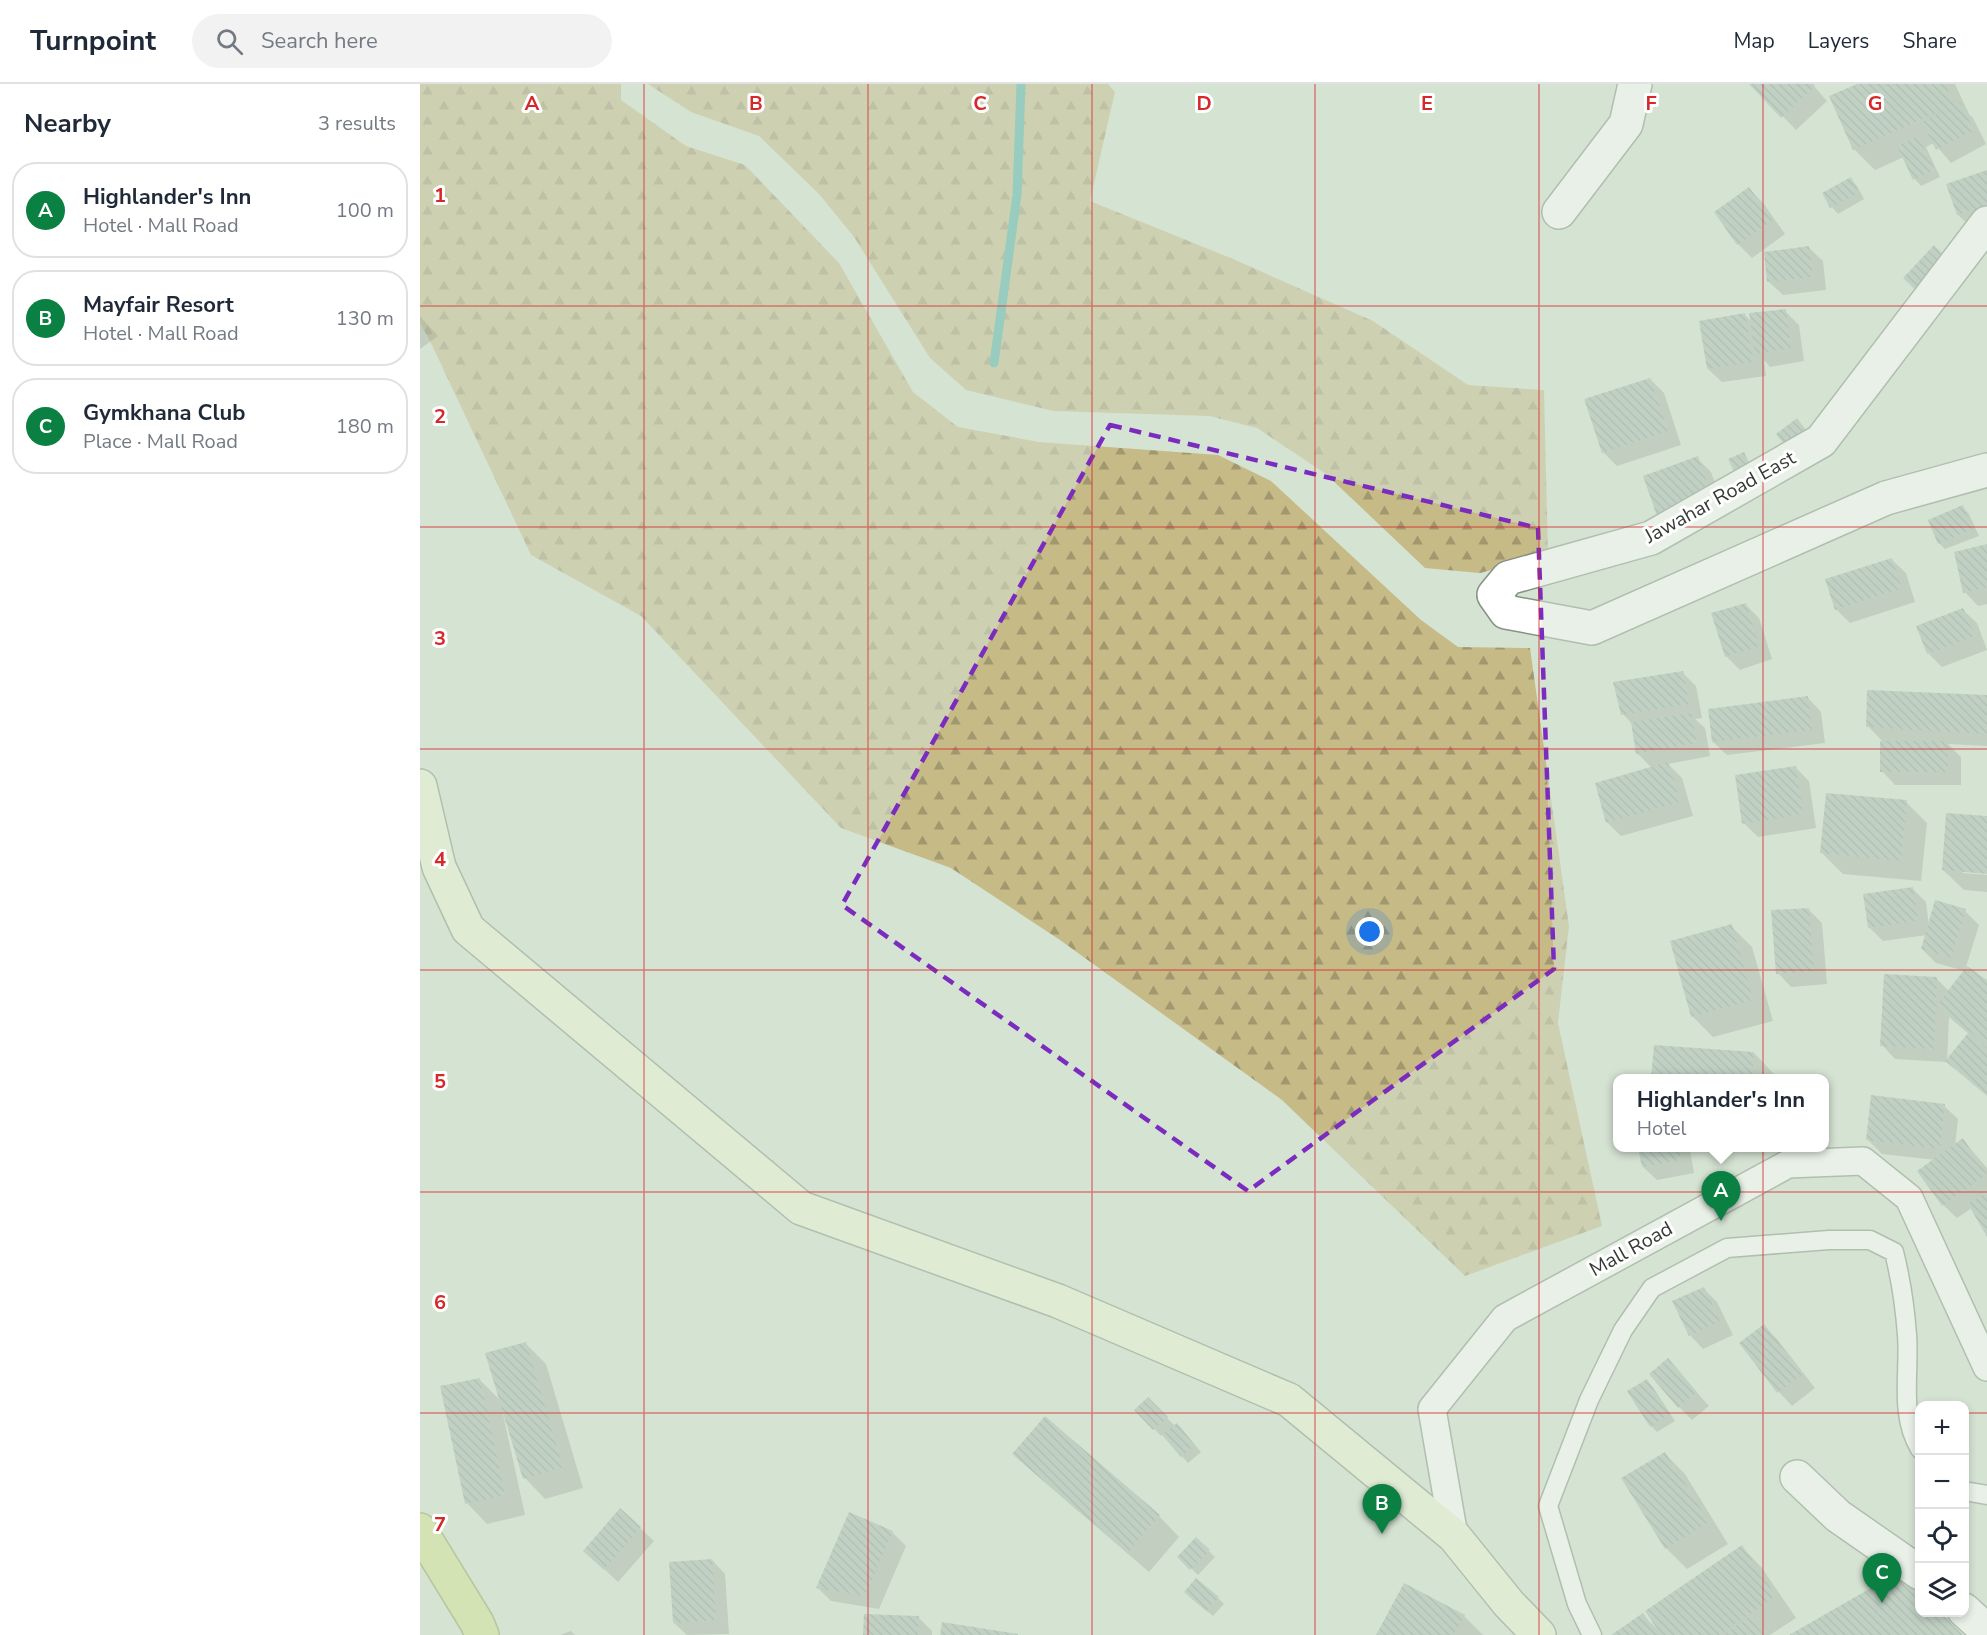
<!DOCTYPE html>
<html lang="en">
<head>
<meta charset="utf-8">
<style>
  body { margin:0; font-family:"Nunito Sans",sans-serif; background:#f2f2f3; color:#1f2937 }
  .controls { position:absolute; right:18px; bottom:18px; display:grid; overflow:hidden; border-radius:12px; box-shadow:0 3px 9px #0003 }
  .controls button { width:54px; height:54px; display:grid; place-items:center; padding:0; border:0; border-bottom:2px solid #e0e1e3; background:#fff; color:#1f2937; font:30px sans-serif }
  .you { position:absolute; left:950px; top:848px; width:21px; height:21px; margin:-15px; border:4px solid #fff; border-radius:50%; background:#1a73e8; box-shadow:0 0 0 9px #1a73e833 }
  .badge { display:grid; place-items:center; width:39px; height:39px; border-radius:50%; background:#0b8043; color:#fff; font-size:20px; font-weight:700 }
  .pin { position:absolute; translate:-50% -50px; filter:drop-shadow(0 2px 3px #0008) }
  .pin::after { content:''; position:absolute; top:32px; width:21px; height:18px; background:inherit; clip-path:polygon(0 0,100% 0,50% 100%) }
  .popup { position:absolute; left:1193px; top:990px; width:216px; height:78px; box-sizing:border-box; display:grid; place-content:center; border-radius:12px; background:#fff; filter:drop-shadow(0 2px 4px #0005); font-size:20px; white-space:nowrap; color:#747a83 }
  .popup b { font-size:22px; color:#1f2937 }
  .popup::after { content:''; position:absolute; left:50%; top:100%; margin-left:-12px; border:12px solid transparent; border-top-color:#fff }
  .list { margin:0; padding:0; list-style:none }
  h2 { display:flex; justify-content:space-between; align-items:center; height:78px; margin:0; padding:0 24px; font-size:26px }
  h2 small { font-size:20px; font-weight:400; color:#747a83 }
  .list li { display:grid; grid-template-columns:39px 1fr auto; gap:18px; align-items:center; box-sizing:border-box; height:96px; margin:0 12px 12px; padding:0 12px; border:2px solid #e0e1e3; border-radius:24px }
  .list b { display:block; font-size:22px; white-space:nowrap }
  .list p { margin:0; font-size:20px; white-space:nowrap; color:#747a83 }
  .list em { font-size:20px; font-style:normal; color:#747a83 }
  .icon { flex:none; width:33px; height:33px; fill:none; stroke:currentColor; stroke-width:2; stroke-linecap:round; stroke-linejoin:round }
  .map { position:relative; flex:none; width:1567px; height:1551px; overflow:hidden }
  header { display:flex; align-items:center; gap:36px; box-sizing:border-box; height:84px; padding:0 30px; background:#fff; border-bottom:2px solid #e0e1e3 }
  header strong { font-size:28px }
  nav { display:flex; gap:33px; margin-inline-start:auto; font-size:21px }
  .search { width:420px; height:54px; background:#f2f2f3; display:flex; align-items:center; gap:15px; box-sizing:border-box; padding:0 21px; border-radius:33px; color:#747a83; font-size:22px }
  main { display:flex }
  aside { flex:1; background:#fff }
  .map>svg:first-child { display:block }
  .forest { fill:url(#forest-firs) }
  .shadow { fill:#0003; fill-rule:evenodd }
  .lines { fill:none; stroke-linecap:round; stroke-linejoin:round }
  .stream { stroke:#4cb0a7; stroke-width:9 }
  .building { fill:url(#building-back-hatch) }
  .service-casing { stroke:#859284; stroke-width:21 }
  .pedestrian-casing { stroke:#859284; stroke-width:30 }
  .minor-casing { stroke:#859284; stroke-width:36 }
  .secondary-casing { stroke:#859284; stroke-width:36 }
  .trunk-casing { stroke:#93a25d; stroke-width:36 }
  .service { stroke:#fff; stroke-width:18 }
  .pedestrian { stroke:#fff; stroke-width:27 }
  .minor { stroke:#fff; stroke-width:33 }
  .secondary { stroke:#eef4d5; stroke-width:33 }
  .trunk { stroke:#d0e28f; stroke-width:33 }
  .marked { fill:none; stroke:#7b2cbf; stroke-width:4.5; stroke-dasharray:12 8; stroke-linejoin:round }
  .grid { fill:none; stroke:#d62828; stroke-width:1.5; stroke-opacity:0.55 }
  .labels { text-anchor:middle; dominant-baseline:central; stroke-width:6; stroke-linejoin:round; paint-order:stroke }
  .street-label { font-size:20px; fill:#363b35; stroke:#fff }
  .grid-label { font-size:20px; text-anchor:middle; font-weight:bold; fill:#d62828; stroke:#fff; stroke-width:6; stroke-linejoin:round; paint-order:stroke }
</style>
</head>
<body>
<header>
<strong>Turnpoint</strong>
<div class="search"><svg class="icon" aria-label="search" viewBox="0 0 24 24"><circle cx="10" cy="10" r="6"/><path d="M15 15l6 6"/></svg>Search here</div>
<nav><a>Map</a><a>Layers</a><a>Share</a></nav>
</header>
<main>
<aside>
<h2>Nearby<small>3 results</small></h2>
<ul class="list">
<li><span class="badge">A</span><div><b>Highlander's Inn</b><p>Hotel · Mall Road</p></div><em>100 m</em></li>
<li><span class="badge">B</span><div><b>Mayfair Resort</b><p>Hotel · Mall Road</p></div><em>130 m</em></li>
<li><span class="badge">C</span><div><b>Gymkhana Club</b><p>Place · Mall Road</p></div><em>180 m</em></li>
</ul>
</aside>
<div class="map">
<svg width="1567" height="1551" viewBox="0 0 1567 1551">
  <defs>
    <pattern id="forest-firs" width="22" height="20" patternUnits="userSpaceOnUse" patternTransform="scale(1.5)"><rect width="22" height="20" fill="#c6ba87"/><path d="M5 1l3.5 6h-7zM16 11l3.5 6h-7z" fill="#a2986f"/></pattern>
    <pattern id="building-back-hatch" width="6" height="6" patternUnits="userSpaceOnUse" patternTransform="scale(1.5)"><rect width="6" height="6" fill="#a7bbb1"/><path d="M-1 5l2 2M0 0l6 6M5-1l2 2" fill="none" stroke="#899991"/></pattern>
  </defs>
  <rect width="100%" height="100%" fill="#d5e3d3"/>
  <path class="forest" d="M0,0H201V16L266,62L325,81L419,179L493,308L538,343L619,358L798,371L851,397L1001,536L1038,563L1110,564L1149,842L1138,939L1182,1142L1045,1192L862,1016L640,856L531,784L421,744L221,532L111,471L10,257L0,239Z
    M228,0H688L695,8L670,117L813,175L953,237L1048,301L1124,306L1128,471L1060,489L1005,484L906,390L837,344L789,332L633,327L546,306L510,274L434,153L399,110L339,52L271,28Z"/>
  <path class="shadow" d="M1331,0H1392L1407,17L1376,46Z
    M1441,0H1535L1549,30L1553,34L1566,60L1531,79L1514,59L1506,63L1520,93L1501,102L1495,95L1484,73L1455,86L1434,65Z
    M1567,88V139L1552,144L1538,131L1528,101Z
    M1431,95L1437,102L1444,115L1418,130L1412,123L1404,110Z
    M1329,105L1343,119L1365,150L1332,174L1318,160L1296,128Z
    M1389,164L1403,177L1406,206L1363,211L1349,198Z
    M1365,227L1379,241L1384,277L1350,283L1344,276L1346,292L1302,298L1288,285L1325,231L1332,238Z
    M0,232L18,252L0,265Z
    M1230,295L1244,309L1261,361L1197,382L1183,368Z
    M1277,374L1291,388L1306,429L1253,448Z
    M1543,423L1549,430L1559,452L1525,465L1519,459Z
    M1567,462V520L1558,522L1545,508Z
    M1472,476L1486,489L1495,518L1430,539L1416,525Z
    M1325,520L1339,534L1352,575L1320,586L1306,572Z
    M1543,526L1557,539L1567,566L1522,583L1508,569Z
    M1263,589L1276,602L1282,634L1275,635L1285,644L1290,672L1248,680L1262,694L1273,732L1201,752L1188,739L1177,700L1232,684L1217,669L1212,640L1203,630Z
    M1567,612V662L1528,660L1541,673V701H1475L1462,687L1464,659L1448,642Z
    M1388,614L1401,628L1405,659L1307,671L1293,658Z
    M1375,683L1389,697L1396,744L1338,753L1324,739Z
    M1486,718L1507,739L1501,797L1423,790L1402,769Z
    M1567,734V788L1543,786V789L1567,791V808L1544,806L1523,786Z
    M1492,804L1506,818L1509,842L1545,827L1559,841L1546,883L1567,898V1012L1527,978L1475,975L1462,961L1516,894L1529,907L1545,887L1516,879L1502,865L1507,851L1463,857L1449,843ZM1529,933L1549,950L1527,977Z
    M1388,825L1402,839L1407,900L1371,903L1358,889Z
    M1311,842L1332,863L1353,937L1293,953L1272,932Z
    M1235,962L1334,969L1354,990V994H1233Z
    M1524,1022L1538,1035L1535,1062L1543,1056L1567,1084V1150L1552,1124L1537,1134L1523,1121L1516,1076L1462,1070L1448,1056Z
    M1219,1064H1287L1270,1066L1274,1089L1237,1096L1223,1083Z
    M1283,1204L1297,1218L1313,1251L1283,1265L1270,1251Z
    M1344,1242L1357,1255L1395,1304L1372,1322L1359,1308L1321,1259Z
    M105,1259L126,1280L163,1404L125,1415L105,1394L85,1330H83L105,1431L67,1440L47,1419L59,1295L82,1318Z
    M1248,1276L1289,1322L1272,1336L1259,1323Z
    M1227,1297L1233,1303L1255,1337L1237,1348L1231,1342Z
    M728,1315L755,1342L763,1347L781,1368L768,1379L743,1350L741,1352L716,1326Z
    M594,1370L739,1432L759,1453L729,1488L615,1390Z
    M1245,1370L1265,1390L1308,1460L1267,1485L1246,1464Z
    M429,1430L472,1448L486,1462L459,1525L411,1517L398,1504Z
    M220,1444L234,1457L198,1498L165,1467Z
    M776,1455L795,1473L778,1491L759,1473Z
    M1322,1463L1342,1484L1376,1534L1350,1551H1194L1223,1531L1238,1546Z
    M292,1476L305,1490L309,1550L267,1551L254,1539Z
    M798,1514L804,1520L793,1532L772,1515Z
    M1044,1532L1063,1551H957Z
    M499,1534L512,1547V1551H444Z
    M151,1547L155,1551H140Z"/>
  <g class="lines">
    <path class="stream" d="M574,279L597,111L601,0"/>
  </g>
  <path class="building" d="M1329,0H1393L1395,2L1361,34Z
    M1437,0H1525L1534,21L1540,18L1554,46L1516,66L1502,38L1529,23L1433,66L1409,12Z
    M1498,52L1515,86L1493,96L1477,62Z
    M1567,86V121L1537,131L1526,100Z
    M1431,93L1439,109L1410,124L1402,109Z
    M1329,103L1353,136L1317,161L1294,128Z
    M1514,161L1533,180L1504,214L1483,194Z
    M1389,162L1393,193L1347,198L1344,168Z
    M1366,225L1371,264L1335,270L1329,229Z
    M1325,229L1333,278L1287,285L1279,237Z
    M1230,294L1248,347L1182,369L1164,315Z
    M1377,334L1394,357L1373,372L1356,350Z
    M1324,368L1336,393L1320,400L1308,375Z
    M1278,372L1293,415L1238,435L1223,392Z
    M1543,421L1553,445L1518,460L1508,436Z
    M1567,460V503L1543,509L1534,468Z
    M1472,474L1482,504L1415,526L1405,495Z
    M1326,519L1339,562L1305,573L1291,529Z
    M1543,524L1555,552L1507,570L1496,542Z
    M1263,587L1269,620L1201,631L1193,598Z
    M1447,606L1567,611V650L1446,643Z
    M1388,612L1392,646L1292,658L1288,625Z
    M1271,629L1277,659L1216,670L1211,638Z
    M1460,657H1528V688H1460Z
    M1248,678L1260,718L1186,739L1175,699Z
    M1376,682L1383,730L1322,740L1315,691Z
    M1406,709L1487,716L1481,777L1400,769Z
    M1526,729L1567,732V790L1522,786Z
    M1493,803L1498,837L1448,844L1443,810Z
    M1515,816L1546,825L1531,874L1501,865Z
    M1389,824L1394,887L1356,890L1351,826Z
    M1312,840L1333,916L1271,933L1250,857Z
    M1547,882L1567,896V960L1516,922Z
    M1464,890L1517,893L1514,965L1460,962Z
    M1548,949L1567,964V1011L1525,977Z
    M1234,961L1334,968L1332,994H1231Z
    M1451,1011L1525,1020L1520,1065L1446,1056Z
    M1543,1054L1567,1090L1522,1122L1497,1087Z
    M1218,1064H1259L1261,1076L1222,1083Z
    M1567,1108V1153L1548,1120Z
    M1284,1203L1300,1237L1269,1252L1252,1217Z
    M1344,1240L1383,1290L1357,1309L1319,1259Z
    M106,1258L143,1383L103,1395L65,1269Z
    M1248,1274L1277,1308L1258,1324L1229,1290Z
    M60,1294L85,1411L45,1420L20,1302Z
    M1227,1295L1250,1330L1230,1343L1207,1307Z
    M728,1313L748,1333L733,1346L714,1326Z
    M625,1332L740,1431L708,1468L592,1370Z
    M757,1339L775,1361L761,1373L742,1351Z
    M1245,1368L1289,1438L1245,1465L1201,1394Z
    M200,1424L221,1443L184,1486L163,1467Z
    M429,1428L473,1447L445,1512L396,1504Z
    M776,1453L790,1466L770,1486L757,1473Z
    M1322,1461L1356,1512L1299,1551H1241L1225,1527Z
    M292,1475L296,1536L253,1539L249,1478Z
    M1477,1489L1500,1510V1528H1520L1543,1551H1369Z
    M776,1494L799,1513L786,1527L764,1508Z
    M984,1499L1045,1531L1033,1551H956Z
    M1223,1529L1238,1551H1191Z
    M444,1530L499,1532L498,1551H443Z
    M1331,1531L1343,1551H1303Z
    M522,1538L598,1550V1551H520Z"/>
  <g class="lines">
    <g class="service-casing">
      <path id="service" d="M1544,1407L1567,1411
        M1172,1551L1157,1520L1128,1422L1169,1316L1203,1246L1232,1204L1307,1164L1409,1156H1450L1474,1168C1481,1196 1485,1223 1487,1251C1490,1289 1479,1331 1500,1365"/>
    </g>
    <g class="pedestrian-casing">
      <path id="pedestrian" d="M1034,1452L1012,1325L1085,1234L1368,1080L1443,1077L1489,1114L1567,1283"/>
    </g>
    <g class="minor-casing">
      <path id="minor" d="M1139,128L1206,40L1215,0
        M1567,139L1401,357L1231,454L1088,494L1074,511L1086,528L1172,544L1466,414L1567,386
        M1377,1393L1418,1432L1500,1489
        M1544,1526L1567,1547"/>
    </g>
    <g class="secondary-casing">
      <path id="secondary" d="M0,702L19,783L48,845L381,1124L638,1217L869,1316L1034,1452L1089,1520L1119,1551"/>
    </g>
    <g class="trunk-casing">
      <path id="trunk" d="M0,1446L57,1539L62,1551"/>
    </g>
    <use href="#service" class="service"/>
    <use href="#pedestrian" class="pedestrian"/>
    <use href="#minor" class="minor"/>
    <use href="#secondary" class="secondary"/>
    <use href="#trunk" class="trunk"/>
  </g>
  <path d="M0 0H1567V1551H0ZM690,341L1118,444L1134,885L828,1107L422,821Z" fill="#d5e3d3" fill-opacity=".55" fill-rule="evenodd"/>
  <path class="marked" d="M690,341L1118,444L1134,885L828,1107L422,821Z"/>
  <path class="grid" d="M224,0V1551M448,0V1551M672,0V1551M895,0V1551M1119,0V1551M1343,0V1551M0,222H1567M0,443H1567M0,665H1567M0,886H1567M0,1108H1567M0,1329H1500M1544,1329H1567"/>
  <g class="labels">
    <g class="street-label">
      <text transform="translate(1300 413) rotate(-29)">Jawahar Road East</text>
      <text transform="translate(1211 1165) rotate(-29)">Mall Road</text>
    </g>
  </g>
  <g class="grid-label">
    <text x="112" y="26">A</text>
    <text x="336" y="26">B</text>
    <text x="560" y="26">C</text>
    <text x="784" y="26">D</text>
    <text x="1007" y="26">E</text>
    <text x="1231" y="26">F</text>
    <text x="1455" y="26">G</text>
    <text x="20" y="118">1</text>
    <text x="20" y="339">2</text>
    <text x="20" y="561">3</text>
    <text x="20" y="782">4</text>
    <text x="20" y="1004">5</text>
    <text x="20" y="1225">6</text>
    <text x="20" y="1447">7</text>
  </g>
</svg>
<div class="controls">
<button>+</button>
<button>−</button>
<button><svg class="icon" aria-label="locate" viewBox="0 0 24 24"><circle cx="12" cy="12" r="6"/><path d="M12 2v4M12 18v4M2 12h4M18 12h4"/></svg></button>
<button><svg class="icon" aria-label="layers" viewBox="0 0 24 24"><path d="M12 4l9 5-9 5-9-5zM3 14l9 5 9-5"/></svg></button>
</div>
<div class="you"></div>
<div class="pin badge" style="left:1301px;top:1137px">A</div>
<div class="popup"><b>Highlander's Inn</b>Hotel</div>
<div class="pin badge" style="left:962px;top:1450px">B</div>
<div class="pin badge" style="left:1462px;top:1519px">C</div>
</div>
</main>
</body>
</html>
